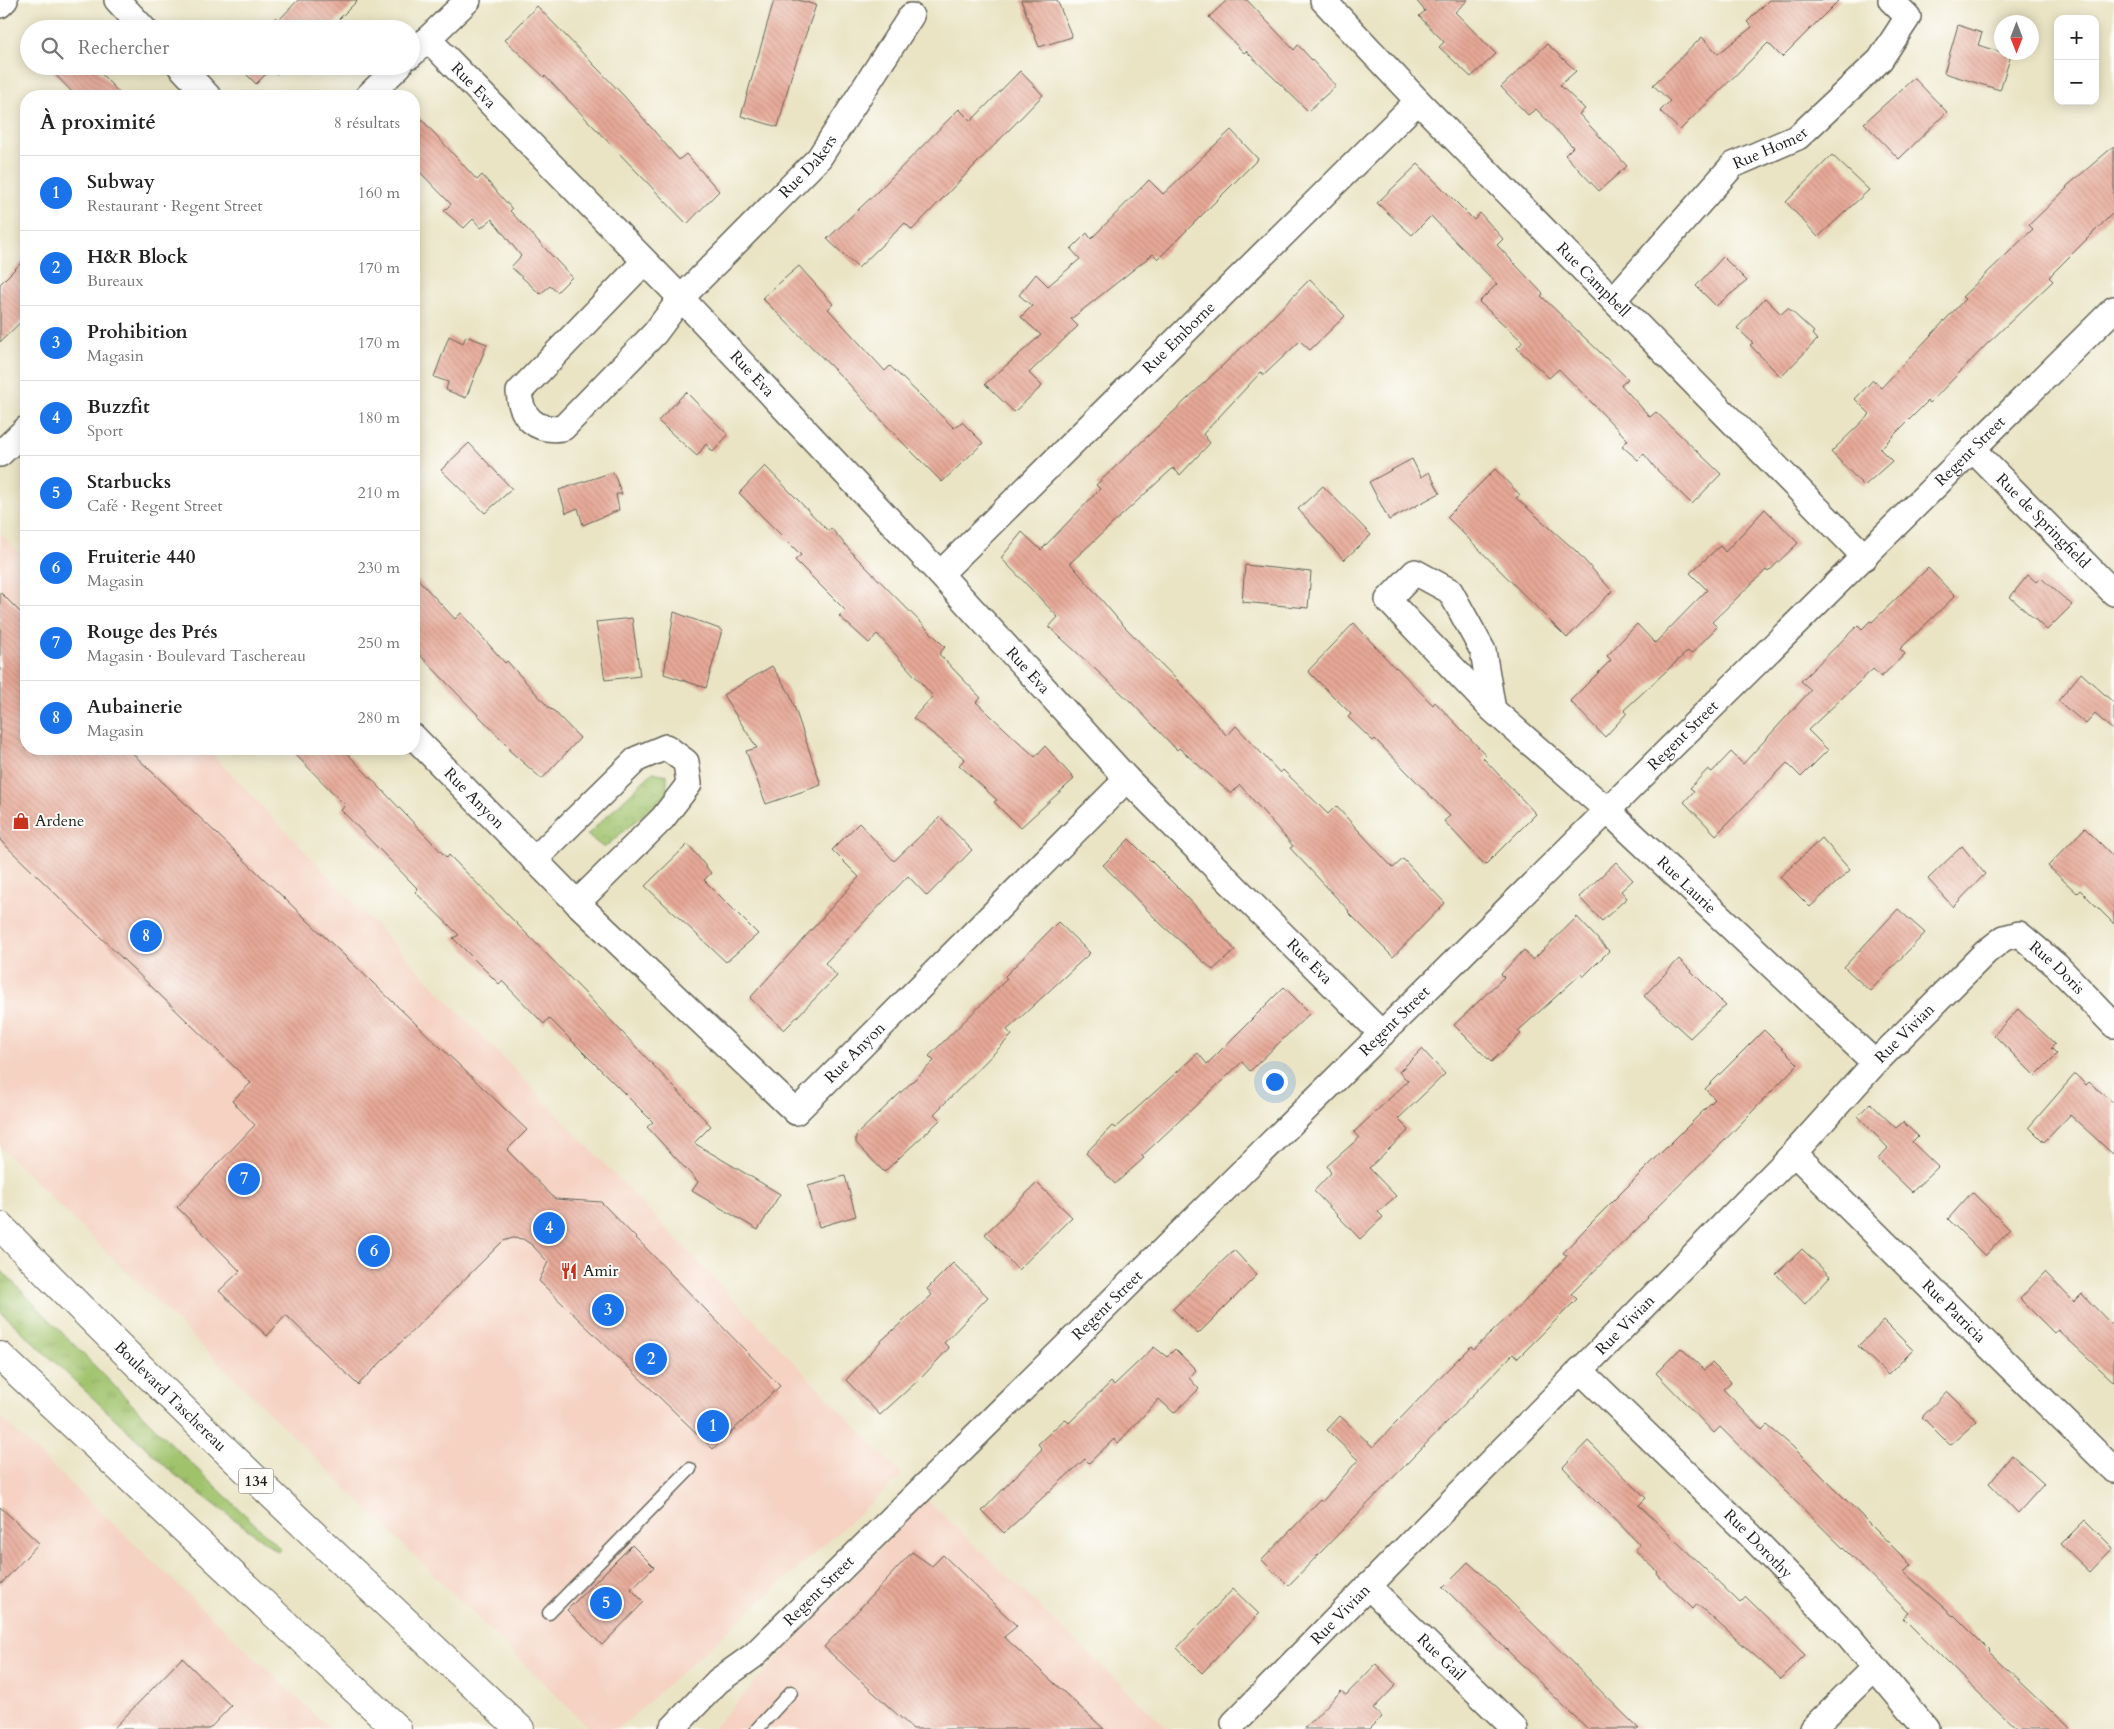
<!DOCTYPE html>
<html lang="fr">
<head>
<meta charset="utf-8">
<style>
  body { margin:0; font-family:Cardo,serif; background:#f6f6f6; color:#222 }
  .controls { position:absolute; right:15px; top:15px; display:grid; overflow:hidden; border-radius:10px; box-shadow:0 2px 12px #0003 }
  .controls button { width:45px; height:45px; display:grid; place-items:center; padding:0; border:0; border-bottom:1px solid #e0e0e0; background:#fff; color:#222; font:25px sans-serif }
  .compass { position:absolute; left:1994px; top:15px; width:45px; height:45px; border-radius:50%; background:#fff; box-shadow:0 2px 12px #0003; rotate:180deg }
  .you { position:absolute; left:1274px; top:1081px; width:18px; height:18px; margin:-12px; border:4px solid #fff; border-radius:50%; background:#1a73e8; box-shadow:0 0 0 8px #1a73e833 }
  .badge { display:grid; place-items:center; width:32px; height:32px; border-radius:50%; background:#1a73e8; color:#fff; font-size:16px; font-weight:700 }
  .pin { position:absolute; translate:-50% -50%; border:2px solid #fff; box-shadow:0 1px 5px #0006 }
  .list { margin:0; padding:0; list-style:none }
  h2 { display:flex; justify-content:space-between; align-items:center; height:65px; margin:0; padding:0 20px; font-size:21px }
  h2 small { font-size:16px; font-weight:400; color:#767676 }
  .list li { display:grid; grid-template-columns:32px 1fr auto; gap:15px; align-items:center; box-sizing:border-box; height:75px; padding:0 20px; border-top:1px solid #e0e0e0 }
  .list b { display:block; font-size:19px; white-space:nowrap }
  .list p { margin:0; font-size:16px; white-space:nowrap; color:#767676 }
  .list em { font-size:16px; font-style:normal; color:#767676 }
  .icon { flex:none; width:28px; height:28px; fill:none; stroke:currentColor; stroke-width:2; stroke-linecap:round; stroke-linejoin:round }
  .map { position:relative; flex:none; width:2114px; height:1729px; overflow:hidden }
  .search { position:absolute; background:#fff; box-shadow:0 2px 12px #0003; left:20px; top:20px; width:400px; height:55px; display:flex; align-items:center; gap:12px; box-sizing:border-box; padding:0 18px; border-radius:28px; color:#767676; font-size:19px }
  .panel { position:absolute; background:#fff; box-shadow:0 2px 12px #0003; left:20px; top:90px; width:400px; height:665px; border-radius:20px }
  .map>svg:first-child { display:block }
  .built { fill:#f5d2c2 }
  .grass { fill:url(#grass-tufts); stroke:#5e6f44 }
  .park { fill:url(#park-crowns); stroke:#5e6f44 }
  .building { fill:url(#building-back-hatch) }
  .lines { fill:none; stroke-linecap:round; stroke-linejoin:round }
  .service-casing { stroke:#646257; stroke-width:15 }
  .minor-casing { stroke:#646257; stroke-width:28 }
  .primary-casing { stroke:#646257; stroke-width:30 }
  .service { stroke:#fff; stroke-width:12 }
  .minor { stroke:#fff; stroke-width:25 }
  .primary { stroke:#fff; stroke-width:28 }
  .labels { text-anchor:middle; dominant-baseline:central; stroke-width:4; stroke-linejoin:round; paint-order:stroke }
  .shield { fill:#fdfcf7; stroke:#605f5e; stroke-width:1 }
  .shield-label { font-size:15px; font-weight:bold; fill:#1c1c1c }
  .street-label { font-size:16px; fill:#1c1c1c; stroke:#fdfcf7 }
  .poi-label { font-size:16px; fill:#1c1c1c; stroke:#fdfcf7; text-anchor:start }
</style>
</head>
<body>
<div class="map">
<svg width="2114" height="1729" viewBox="0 0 2114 1729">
  <defs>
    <pattern id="grass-tufts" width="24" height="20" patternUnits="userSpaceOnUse" patternTransform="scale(1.25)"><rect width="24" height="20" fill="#9fc26b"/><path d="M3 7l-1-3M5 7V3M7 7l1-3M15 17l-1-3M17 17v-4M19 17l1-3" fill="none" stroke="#88a65c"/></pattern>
    <pattern id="park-crowns" width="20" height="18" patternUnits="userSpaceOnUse" patternTransform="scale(1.25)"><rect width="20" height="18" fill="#9fc26b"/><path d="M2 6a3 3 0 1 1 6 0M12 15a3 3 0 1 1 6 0" fill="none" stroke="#88a65c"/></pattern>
    <pattern id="building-back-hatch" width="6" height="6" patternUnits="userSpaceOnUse" patternTransform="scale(1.25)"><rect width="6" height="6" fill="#e6a897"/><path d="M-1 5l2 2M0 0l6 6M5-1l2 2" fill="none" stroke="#c59082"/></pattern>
  </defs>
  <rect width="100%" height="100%" fill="#fdfcf7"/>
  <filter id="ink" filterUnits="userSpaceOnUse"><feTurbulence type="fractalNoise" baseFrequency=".02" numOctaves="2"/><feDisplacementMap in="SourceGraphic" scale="10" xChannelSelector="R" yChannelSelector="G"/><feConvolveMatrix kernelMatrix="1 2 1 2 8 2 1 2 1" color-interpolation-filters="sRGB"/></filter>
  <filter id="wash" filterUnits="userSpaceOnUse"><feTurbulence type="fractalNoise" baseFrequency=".0096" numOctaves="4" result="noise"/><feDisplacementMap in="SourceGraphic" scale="20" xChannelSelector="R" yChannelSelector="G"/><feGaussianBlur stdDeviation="1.12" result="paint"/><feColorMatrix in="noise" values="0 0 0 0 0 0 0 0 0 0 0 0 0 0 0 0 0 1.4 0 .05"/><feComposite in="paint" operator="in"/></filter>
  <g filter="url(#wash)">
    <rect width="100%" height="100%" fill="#eae4c5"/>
    <path class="built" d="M0,533L26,560V749H207L902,1475L618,1729H590L0,1147Z
      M0,1417L330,1729H0Z
      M926,1499L1168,1729H712Z"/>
    <path class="grass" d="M0,1269L173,1446L281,1549L278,1552L174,1474L0,1311Z"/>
    <path class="park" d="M653,772L667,775V794L604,848L587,835Z"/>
    <g id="blocks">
      <path class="building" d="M298,0H358L329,29H264L276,17L279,20Z
        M774,0H798L816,5L791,77L778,127L741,116Z
        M1021,0H1057L1072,37L1039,47Z
        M1227,0H1247L1294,50L1298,45L1336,86L1308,111L1246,51L1244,53L1209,17Z
        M1416,0H1468L1455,12L1496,54L1471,77L1439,47L1444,42L1419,16L1425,11Z
        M1769,0H1839L1782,57L1768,43L1680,130L1660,111L1670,101L1653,85L1702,37L1718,54L1752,27L1747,22Z
        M537,6L624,96L679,160L686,154L719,191L687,224L545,76L544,77L505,40Z
        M57,21L65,29H50Z
        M1958,25L1982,33L1978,45L2011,55L2000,90L1944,73Z
        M1547,44L1576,71L1560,85L1585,109L1579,114L1627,166L1599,191L1565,155L1573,147L1536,109L1528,115L1501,87Z
        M47,66H97L96,68L122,96H76Z
        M238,66H292L286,72L283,69L277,74L272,68L256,84Z
        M1020,71L1043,95L912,230L905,223L858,268L827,239L877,192L959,109L971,121Z
        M1914,78L1947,112L1899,159L1864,123Z
        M414,111L477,180L482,175L512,209L510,211L572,277L557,292L550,286L540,294L511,267L521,256L492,219L481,228L473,219L464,228L444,211L451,204L414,166Z
        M1231,130L1258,159L1158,259L1153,254L1071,319L1078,326L1029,373L1042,386L1014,412L985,384L1041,335L1021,317L1032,306L1019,295L1036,274L1048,286L1080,259L1071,249L1087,233L1091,239L1149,180L1163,194Z
        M2114,146V212L2049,277L2053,281L1986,345L1930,403L1928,401L1880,449L1892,461L1864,486L1831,452L1870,414L1855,399L1873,380L1881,388L1965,299L1962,297L2033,229L2029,225L2067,188L2066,187Z
        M1832,155L1869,190L1818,237L1786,202Z
        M1418,164L1474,220L1480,213L1503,239L1497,245L1543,294L1541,296L1628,379L1621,385L1650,417L1656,412L1721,474L1692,504L1656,469L1644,454L1638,460L1622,446L1628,440L1559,369L1549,378L1517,348L1523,342L1479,302L1497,284L1431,216L1412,235L1377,203Z
        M1723,257L1747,281L1716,306L1696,286Z
        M26,258V317L0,342V284Z
        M799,266L833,304L828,309L885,371L890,366L954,428L962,422L983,443L942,482L894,434L849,384L762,298Z
        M1310,279L1345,316L1310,350L1300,341L1264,375L1261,372L1203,434L1210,443L1180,475L1173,468L1070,563L1122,624L1179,682L1227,736L1236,726L1280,773L1283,770L1328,814L1336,806L1393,868L1403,859L1445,903L1393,957L1348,912L1349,911L1290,848L1293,846L1240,785L1231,794L1179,748L1177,750L1131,702L1049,627L1058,617L1001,558L1022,532L1041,550L1100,489L1096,485L1259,331Z
        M1765,298L1781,314L1788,308L1814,332L1812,334L1817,340L1781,377L1750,345L1753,343L1737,328Z
        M449,336L463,343L466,336L487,344L466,398L446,390L448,382L434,377Z
        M686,392L728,435L713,452L706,444L697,456L658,421Z
        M469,443L512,489L485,513L441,470Z
        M1412,459L1421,477L1429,472L1440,493L1389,520L1369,482Z
        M765,466L828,531L831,528L855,556L945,647L939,654L981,698L976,702L1035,757L1045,746L1074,779L1020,828L994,802L997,800L959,765L965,759L913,718L933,696L877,634L869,643L839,616L845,610L795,560L801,555L739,493Z
        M1495,469L1520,495L1516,498L1576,551L1612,591L1567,638L1447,517Z
        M613,472L622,494H616L619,510L583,525L578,508L566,513L559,490Z
        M1323,486L1371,535L1344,560L1298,509Z
        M1765,509L1798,543L1768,572L1766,570L1712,622L1717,627L1691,654L1688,651L1624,710L1627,713L1605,737L1570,701L1611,660L1607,656L1637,624L1655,643L1707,590L1690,573L1720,546L1725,552Z
        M1245,565L1311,572L1308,608L1242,602Z
        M1928,568L1955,596L1900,649L1905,654L1881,677L1873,669L1808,730L1828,750L1801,777L1787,763L1716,835L1684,802L1694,791L1690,788L1708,769L1712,772L1731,752L1743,764L1811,690L1801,681L1858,625L1862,629L1870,621L1872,622Z
        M414,575L455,619L461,613L505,663L507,661L551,710L552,709L580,738L542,779L509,750L510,748L414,649Z
        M2028,575L2036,582L2041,578L2072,605L2047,630L2010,597Z
        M0,592L26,618V749H128L527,1130L507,1150L555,1199L601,1202L780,1386L713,1449L539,1281L548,1262L532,1245L523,1239L513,1238L503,1241L358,1385L286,1315L267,1336L219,1291L240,1271L177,1207L255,1125L232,1101L251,1083L0,840Z
        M674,612L722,630L706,688L664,674Z
        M632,618L640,676L605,680L596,622Z
        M1354,623L1395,668L1396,667L1433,705L1435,702L1486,755L1483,758L1536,814L1485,865L1444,821L1450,816L1375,739L1373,741L1348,717L1351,714L1308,671Z
        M772,666L790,694L821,785L766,804L746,751L757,748L723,695Z
        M2081,673L2114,703V731L2095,714L2086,724L2058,701Z
        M290,749H343L447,858L449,855L583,991L711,1126L694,1143L780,1194L758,1230L692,1191L698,1182L647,1127L653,1122L549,1018L544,1024L502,981L499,984L453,938L459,935L415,892L418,889L341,810L345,805Z
        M940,817L972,850L927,896L908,876L825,963L837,976L784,1030L750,998L859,877L832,850L859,823L894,861Z
        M2085,828L2114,857V924L2080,890L2077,893L2048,866Z
        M1822,838L1850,870L1810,907L1780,877Z
        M1129,839L1188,898L1235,950L1213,970L1162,925L1103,865Z
        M688,844L711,873L704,880L758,934L726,962L645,886Z
        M1962,846L1985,874L1953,907L1928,879Z
        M1616,862L1633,880L1621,891L1627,898L1602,921L1579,897Z
        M1898,909L1925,933L1870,991L1844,967Z
        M1577,917L1609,951L1583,977L1581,974L1518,1031L1521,1034L1491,1062L1454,1025L1504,977L1501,974L1524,950L1533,960Z
        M1058,922L1090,953L1007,1030L1012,1035L934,1114L940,1120L884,1172L856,1143V1135L934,1061L929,1056L1007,979L1005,976Z
        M1679,959L1726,1006L1714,1015L1690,1038L1644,996Z
        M1284,987L1310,1013L1250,1071L1242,1062L1142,1156L1144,1158L1115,1184L1086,1153L1112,1126L1115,1128L1198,1053L1207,1064Z
        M2018,1009L2055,1044L2051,1048L2057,1054L2035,1076L1994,1035Z
        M1764,1030L1798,1064L1723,1142L1647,1217L1648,1218L1571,1294L1577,1299L1518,1358L1513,1354L1288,1586L1262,1560L1320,1500L1322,1502L1358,1460L1327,1430L1340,1416L1373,1447L1447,1370L1471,1346L1474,1349L1525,1301L1567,1256L1563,1253L1586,1228L1715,1099L1705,1089Z
        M1422,1049L1445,1074L1398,1119L1409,1130L1369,1168L1396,1196L1378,1212L1383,1217L1360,1239L1314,1191L1331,1173L1327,1166L1359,1138L1354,1132L1408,1081L1399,1072Z
        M2075,1074L2086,1085L2089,1082L2114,1103V1155L2070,1115L2044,1142L2029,1127Z
        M1870,1103L1896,1128L1903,1122L1918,1136L1912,1142L1938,1167L1912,1192L1878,1159L1888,1148L1858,1116Z
        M845,1176L856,1216L819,1227L808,1186Z
        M1037,1183L1072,1217L1018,1270L985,1234Z
        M1972,1192L2010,1230L1985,1256L1948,1219Z
        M1802,1249L1830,1276L1805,1304L1776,1274Z
        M1234,1250L1257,1275L1198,1334L1173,1309Z
        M953,1263L988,1297L944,1343L949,1348L923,1376L880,1415L846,1380L881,1341L932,1295L927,1289Z
        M2045,1272L2074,1302L2082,1294L2114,1327V1382L2058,1330L2054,1333L2020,1299Z
        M1884,1321L1913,1350L1888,1375L1858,1346Z
        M1154,1347L1167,1357L1175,1349L1196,1370L1189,1378L1199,1389L1174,1413L1159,1399L1118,1443L1114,1439L1089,1463L1085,1459L1004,1533L982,1511L1042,1449L1038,1444L1065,1419L1069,1423L1111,1382L1114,1385Z
        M1681,1348L1704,1370L1712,1363L1731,1382L1723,1389L1762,1430L1767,1425L1792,1446L1911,1565L1904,1572L1953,1616L1954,1615L1988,1649L1987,1650L2070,1729H2017L1962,1677L1903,1618L1909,1613L1720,1427L1714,1433L1656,1373Z
        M1947,1391L1977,1421L1950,1445L1922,1417Z
        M1588,1441L1646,1498L1639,1505L1671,1536L1740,1603L1746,1597L1805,1655L1781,1679L1697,1604L1693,1609L1657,1574L1658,1572L1635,1550L1640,1545L1598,1502L1597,1503L1563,1467Z
        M2012,1455L2044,1484L2018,1513L1989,1483Z
        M0,1507L39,1543L0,1585Z
        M2085,1520L2113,1548L2090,1572L2061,1544Z
        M632,1545L654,1567L631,1589L644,1602L602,1645L567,1610Z
        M912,1552L932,1566L943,1555L1017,1626L1004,1637L1104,1729H913L824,1647Z
        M1468,1562L1498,1589L1639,1729H1588L1571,1713L1443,1587Z
        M1233,1589L1259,1614L1202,1673L1177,1648Z
        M182,1658L231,1706L209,1729H113Z
        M1376,1664L1396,1685L1373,1709L1382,1717L1370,1729H1304L1341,1691L1346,1695Z"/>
    </g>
  </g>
  <g filter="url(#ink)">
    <use href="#blocks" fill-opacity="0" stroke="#646257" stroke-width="1"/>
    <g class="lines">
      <g class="service-casing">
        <path id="service" d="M549,1613L690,1469
          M757,1729L791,1692"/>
      </g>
      <g class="minor-casing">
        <g id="minor">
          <path d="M117,0L144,29"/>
          <path id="s1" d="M1323,0L1418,101L1865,557"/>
          <path d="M0,5L5,0"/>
          <path id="s2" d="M428,39L681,298L940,574L1127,779L1382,1034"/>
          <path d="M411,55L468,0"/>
          <path d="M180,66L208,96"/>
          <path d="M368,96L399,66"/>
          <path id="s3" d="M644,262L519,392C521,418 536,432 563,428L655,333L681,298L819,158L911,16"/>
          <path id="s4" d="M1614,299L1733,165L1798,137L1880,60L1908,17L1891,0"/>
          <path id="s5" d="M1972,449L2114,593"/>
          <path d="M0,454L26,429"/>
          <path id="s6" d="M940,574L1418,101"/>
          <path id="s7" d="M1493,710L1483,651L1450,591L1415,572L1388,600L1493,710L1608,811L1875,1063"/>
          <path id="s8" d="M414,737L577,903L796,1112L1127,779"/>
          <path d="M534,860L637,759L666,747L686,762L689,784L663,818L577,903"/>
          <path id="s9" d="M1794,1153L2114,1470"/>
          <path id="s10" d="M1580,1370L1749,1534L1849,1637L1926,1729"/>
          <path id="s11" d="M1368,1586L1515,1729"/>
          <path id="s12" d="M1234,1723L1794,1153L1875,1063L1986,952L2004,938L2019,934L2057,966L2114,1025"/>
          <path id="s13" d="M672,1729L718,1681L753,1656L2114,309"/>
          <path d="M1812,1729L1874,1668"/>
        </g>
      </g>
      <g class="primary-casing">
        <g id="primary">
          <path id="s14" d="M0,1226C168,1399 344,1564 520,1729"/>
          <path d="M0,1356L397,1729"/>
        </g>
      </g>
      <use href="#service" class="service"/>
      <use href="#minor" class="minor"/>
      <use href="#primary" class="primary"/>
    </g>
  </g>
  <defs>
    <g id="shop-bare" transform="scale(1.35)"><path d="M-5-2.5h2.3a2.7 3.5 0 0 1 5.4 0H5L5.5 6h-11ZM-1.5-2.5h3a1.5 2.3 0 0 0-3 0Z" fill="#c8321e" stroke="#fdfcf7" stroke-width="2.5" paint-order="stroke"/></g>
    <g id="restaurant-bare" transform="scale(1.35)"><path d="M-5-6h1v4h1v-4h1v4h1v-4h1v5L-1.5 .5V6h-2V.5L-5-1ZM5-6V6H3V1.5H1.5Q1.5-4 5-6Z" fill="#c8321e" stroke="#fdfcf7" stroke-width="2.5" paint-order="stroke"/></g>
  </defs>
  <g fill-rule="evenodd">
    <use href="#shop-bare" x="21" y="821"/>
    <use href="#restaurant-bare" x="569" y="1271"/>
  </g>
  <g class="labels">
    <rect class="shield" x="238.5" y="1468.5" width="35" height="25" rx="4"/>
    <g class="shield-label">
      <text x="256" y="1481">134</text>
    </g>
    <g class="street-label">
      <text stroke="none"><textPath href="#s2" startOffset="65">Rue Eva</textPath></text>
      <text stroke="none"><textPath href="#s4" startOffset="220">Rue Homer</textPath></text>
      <text stroke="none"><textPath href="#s3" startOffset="605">Rue Dakers</textPath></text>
      <text stroke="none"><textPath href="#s1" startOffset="389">Rue Campbell</textPath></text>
      <text stroke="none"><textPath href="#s6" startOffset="336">Rue Emborne</textPath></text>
      <text stroke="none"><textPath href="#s2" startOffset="466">Rue Eva</textPath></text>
      <text stroke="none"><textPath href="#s13" startOffset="1822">Regent Street</textPath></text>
      <text stroke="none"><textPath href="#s5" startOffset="101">Rue de Springfield</textPath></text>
      <text stroke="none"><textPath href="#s2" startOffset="871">Rue Eva</textPath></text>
      <text stroke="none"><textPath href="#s13" startOffset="1418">Regent Street</textPath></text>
      <text stroke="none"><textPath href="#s8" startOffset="86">Rue Anyon</textPath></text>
      <text stroke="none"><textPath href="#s7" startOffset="620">Rue Laurie</textPath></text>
      <text stroke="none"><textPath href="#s2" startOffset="1276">Rue Eva</textPath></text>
      <text stroke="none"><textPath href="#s12" startOffset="1166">Rue Doris</textPath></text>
      <text stroke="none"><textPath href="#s13" startOffset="1012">Regent Street</textPath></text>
      <text stroke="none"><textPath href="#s12" startOffset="962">Rue Vivian</textPath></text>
      <text stroke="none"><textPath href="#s8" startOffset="619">Rue Anyon</textPath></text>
      <text stroke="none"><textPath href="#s13" startOffset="608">Regent Street</textPath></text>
      <text stroke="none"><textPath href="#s9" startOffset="225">Rue Patricia</textPath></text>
      <text stroke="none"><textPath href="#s12" startOffset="558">Rue Vivian</textPath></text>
      <text stroke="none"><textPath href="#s14" startOffset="241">Boulevard Taschereau</textPath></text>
      <text stroke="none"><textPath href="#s10" startOffset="249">Rue Dorothy</textPath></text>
      <text stroke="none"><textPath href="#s13" startOffset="202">Regent Street</textPath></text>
      <text stroke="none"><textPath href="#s12" startOffset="152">Rue Vivian</textPath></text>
      <text stroke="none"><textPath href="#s11" startOffset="102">Rue Gail</textPath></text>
    </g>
    <g class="poi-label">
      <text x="35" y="821">Ardene</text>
      <text x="583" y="1271">Amir</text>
    </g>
  </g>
</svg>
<div class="controls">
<button>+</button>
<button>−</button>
</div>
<svg class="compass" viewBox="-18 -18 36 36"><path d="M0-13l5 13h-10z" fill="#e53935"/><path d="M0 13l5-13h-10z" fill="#767676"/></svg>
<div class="you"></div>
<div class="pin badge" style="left:713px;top:1426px">1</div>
<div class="pin badge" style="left:651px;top:1359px">2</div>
<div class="pin badge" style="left:608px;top:1310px">3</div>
<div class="pin badge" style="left:549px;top:1228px">4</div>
<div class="pin badge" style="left:606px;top:1603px">5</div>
<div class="pin badge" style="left:374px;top:1251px">6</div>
<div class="pin badge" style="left:244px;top:1179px">7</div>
<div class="pin badge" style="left:146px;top:936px">8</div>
<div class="search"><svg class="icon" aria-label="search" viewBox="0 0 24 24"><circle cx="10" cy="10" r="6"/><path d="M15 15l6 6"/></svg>Rechercher</div>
<section class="panel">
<h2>À proximité<small>8 résultats</small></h2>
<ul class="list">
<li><span class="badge">1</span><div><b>Subway</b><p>Restaurant · Regent Street</p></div><em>160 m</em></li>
<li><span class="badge">2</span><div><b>H&amp;R Block</b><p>Bureaux</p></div><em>170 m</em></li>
<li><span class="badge">3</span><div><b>Prohibition</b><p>Magasin</p></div><em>170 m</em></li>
<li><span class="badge">4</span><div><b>Buzzfit</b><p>Sport</p></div><em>180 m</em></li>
<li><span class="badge">5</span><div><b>Starbucks</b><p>Café · Regent Street</p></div><em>210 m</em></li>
<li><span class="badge">6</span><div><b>Fruiterie 440</b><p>Magasin</p></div><em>230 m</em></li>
<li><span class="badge">7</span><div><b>Rouge des Prés</b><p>Magasin · Boulevard Taschereau</p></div><em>250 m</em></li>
<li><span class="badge">8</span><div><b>Aubainerie</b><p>Magasin</p></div><em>280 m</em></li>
</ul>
</section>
</div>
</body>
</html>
